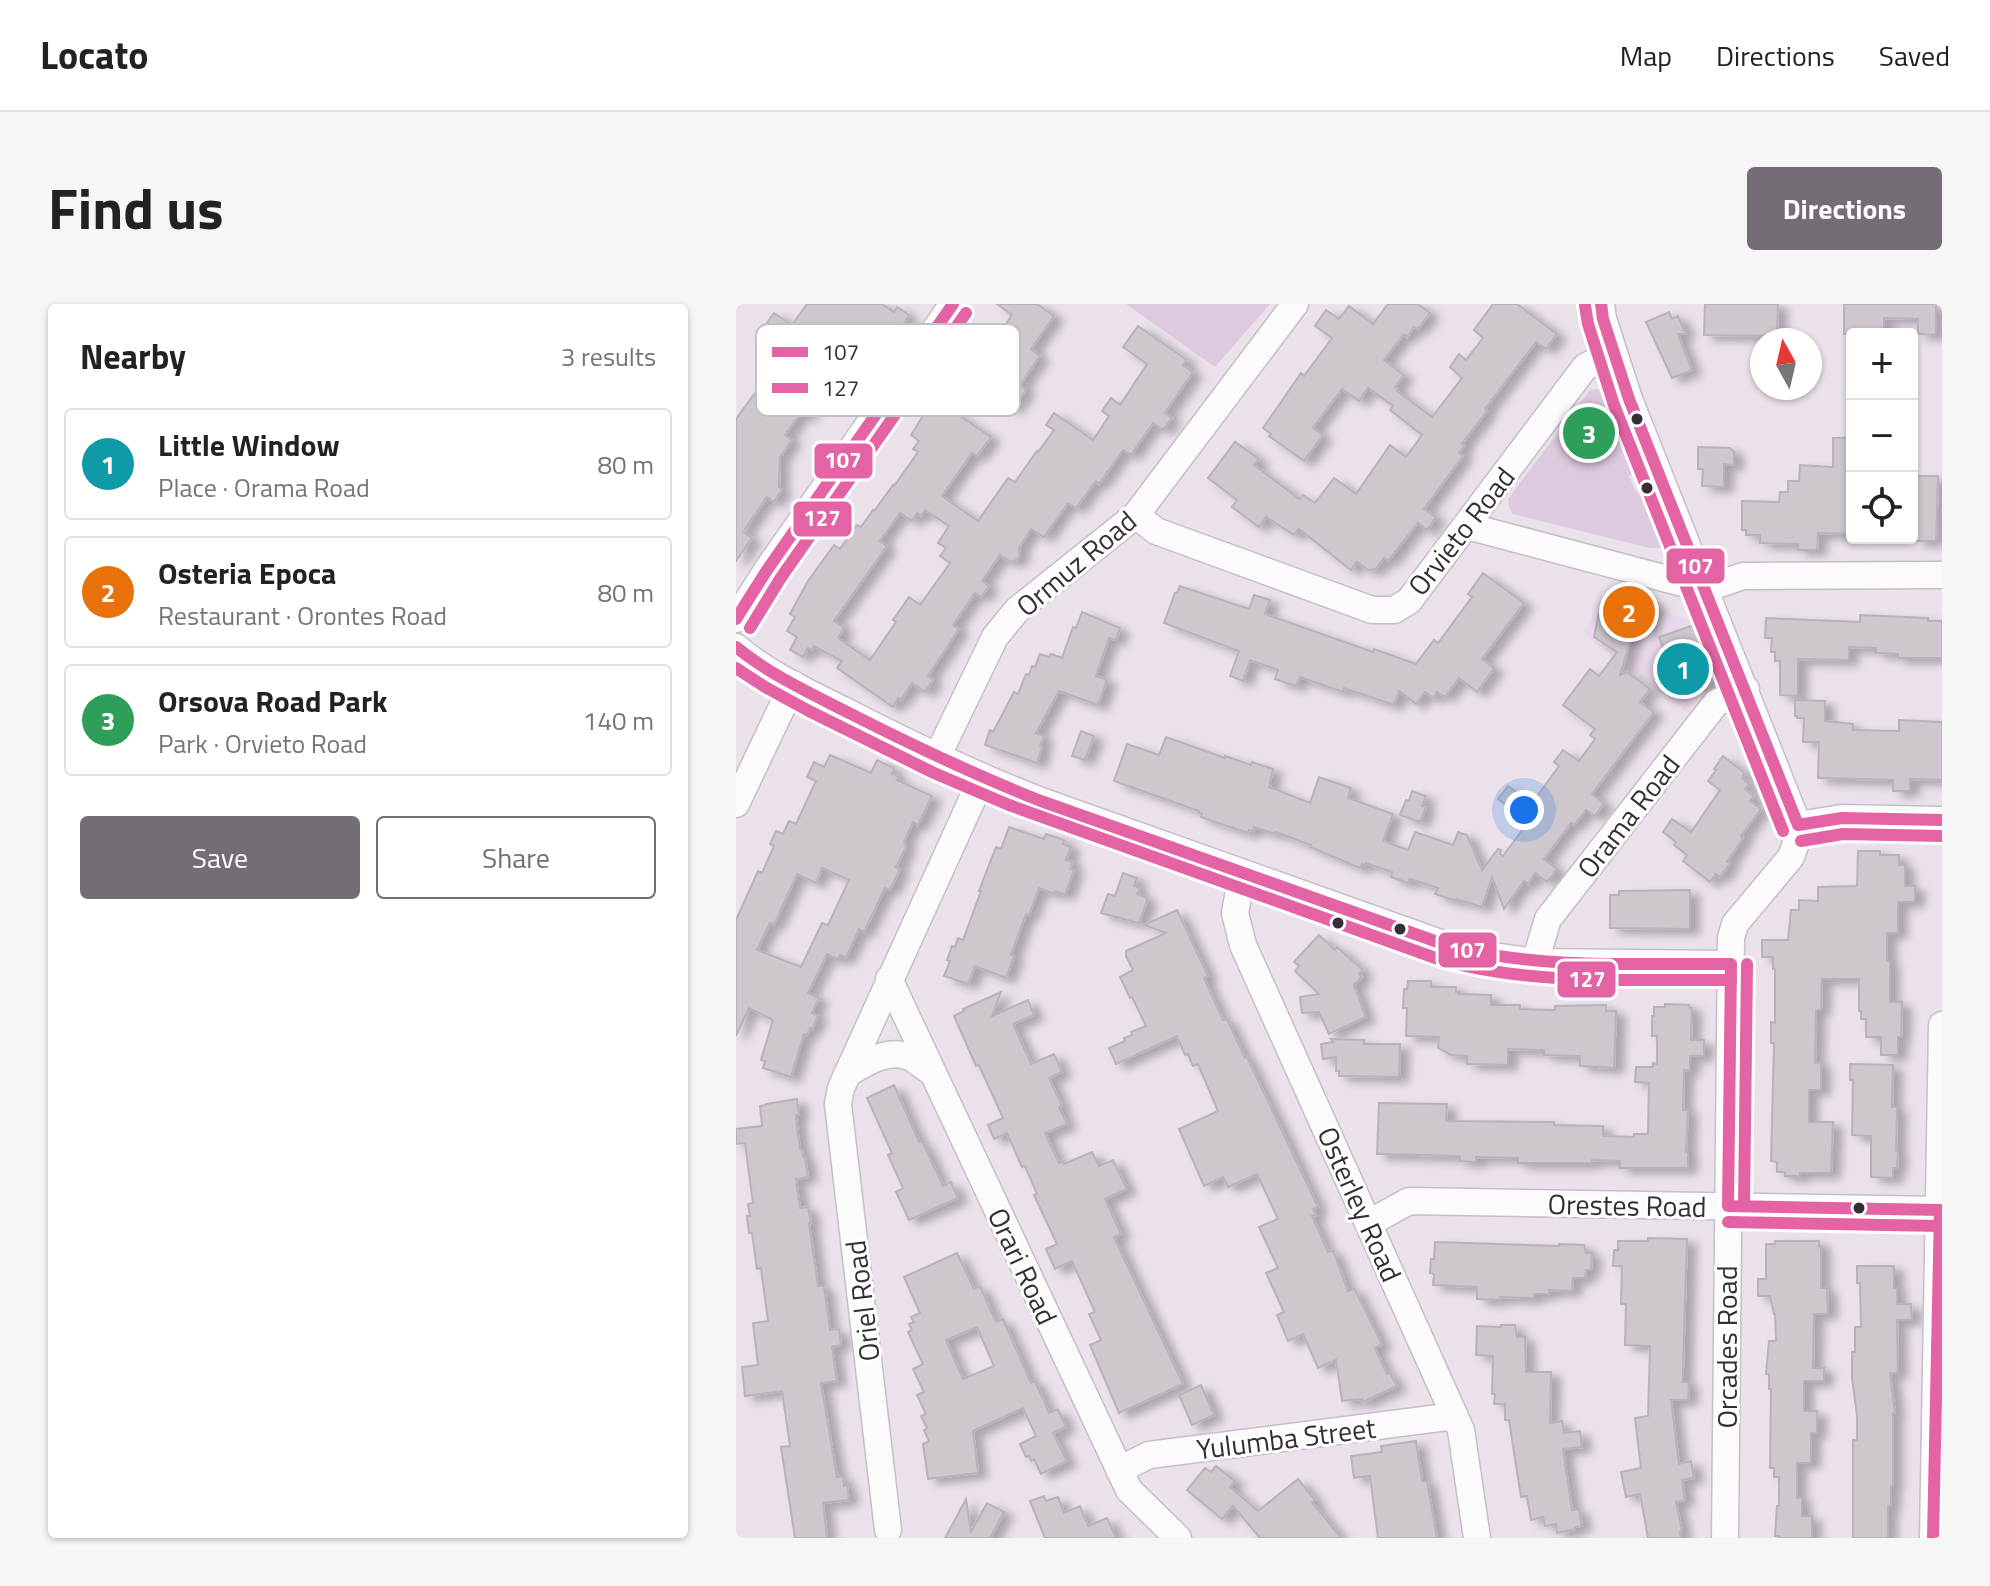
<!DOCTYPE html>
<html lang="en">
<head>
<meta charset="utf-8">
<style>
  body { margin:0; font-family:"Titillium Web",sans-serif; background:#f6f6f6; color:#222 }
  .controls { position:absolute; right:24px; top:24px; display:grid; overflow:hidden; border-radius:8px; box-shadow:0 2px 6px #0004 }
  .controls button { width:72px; height:72px; display:grid; place-items:center; padding:0; border:0; border-bottom:2px solid #e0e0e0; background:#fff; color:#222; font:40px sans-serif }
  .compass { position:absolute; left:1014px; top:24px; width:72px; height:72px; border-radius:50%; background:#fff; box-shadow:0 2px 6px #0004; rotate:352deg }
  .you { position:absolute; left:788px; top:506px; width:28px; height:28px; margin:-20px; border:6px solid #fff; border-radius:50%; background:#1a73e8; box-shadow:0 0 0 12px #1a73e833 }
  .badge { display:grid; place-items:center; width:52px; height:52px; border-radius:50%; background:#746d75; color:#fff; font-size:26px; font-weight:700 }
  .pin { position:absolute; translate:-50% -50%; border:4px solid #fff; box-shadow:0 2px 8px #0006 }
  .list { margin:0; padding:0; list-style:none }
  h2 { display:flex; justify-content:space-between; align-items:center; height:104px; margin:0; padding:0 32px; font-size:34px }
  h2 small { font-size:26px; font-weight:400; color:#767676 }
  .list li { display:grid; grid-template-columns:52px 1fr auto; gap:24px; align-items:center; box-sizing:border-box; height:112px; margin:0 16px 16px; padding:0 16px; border:2px solid #e0e0e0; border-radius:8px }
  .list b { display:block; font-size:30px; white-space:nowrap }
  .list p { margin:0; font-size:26px; white-space:nowrap; color:#767676 }
  .list em { font-size:26px; font-style:normal; color:#767676 }
  .actions { display:flex; gap:16px; padding:24px 32px }
  .actions a { flex:1; padding:18px 0; border:2px solid #746d75; border-radius:8px; text-align:center; font-size:28px; color:#746d75 }
  .actions .main { background:#746d75; color:#fff }
  .icon { flex:none; width:44px; height:44px; fill:none; stroke:currentColor; stroke-width:2; stroke-linecap:round; stroke-linejoin:round }
  .map { position:relative; flex:none; width:1206px; height:1234px; overflow:hidden; border-radius:8px }
  header { display:flex; align-items:center; gap:48px; box-sizing:border-box; height:112px; padding:0 40px; background:#fff; border-bottom:2px solid #e0e0e0 }
  header strong { font-size:38px }
  nav { display:flex; gap:44px; margin-inline-start:auto; font-size:28px }
  .intro { display:flex; align-items:center; justify-content:space-between; box-sizing:border-box; height:192px; padding:0 48px }
  h1 { margin:0; font-size:56px }
  .button { padding:20px 36px; border-radius:8px; background:#746d75; color:#fff; font-size:28px; font-weight:700 }
  main { display:flex; gap:48px; padding:0 48px }
  aside { flex:1; background:#fff; border-radius:8px; box-shadow:0 2px 6px #0004 }
  .map>svg:first-child { display:block }
  .built { fill:#e8d8e9 }
  .green { fill:#decadf }
  .building { fill:#cec7ce; stroke:#b9b2ba; stroke-width:2; fill-rule:evenodd; filter:url(#shadow) }
  .lines { fill:none; stroke-linecap:round; stroke-linejoin:round }
  .minor-casing { stroke:#c5bfc6; stroke-width:29 }
  .minor { stroke:#fcfafc; stroke-width:26 }
  .bus-1-casing { stroke:#fff; stroke-width:18 }
  .bus-2-casing { stroke:#fff; stroke-width:18 }
  .bus-1 { stroke:#e463a4; stroke-width:12 }
  .bus-2 { stroke:#e463a4; stroke-width:12 }
  .bus-dot { fill:#352e35; stroke:#fff; stroke-width:3 }
  .labels { text-anchor:middle; dominant-baseline:central; stroke-width:6; stroke-linejoin:round; paint-order:stroke }
  .street-label { font-size:28px; fill:#352e35; stroke:#fff }
  .key { fill:#fff; stroke:#c2c0c2; stroke-width:2 }
  .key-label { font-size:22px; fill:#352e35 }
  .line-badge { stroke:#fff; stroke-width:3 }
  .badge-label { font-size:22px; text-anchor:middle; font-weight:bold; fill:#fff }
</style>
</head>
<body>
<header>
<strong>Locato</strong>
<nav><a>Map</a><a>Directions</a><a>Saved</a></nav>
</header>
<div class="intro"><h1>Find us</h1><a class="button">Directions</a></div>
<main>
<aside>
<h2>Nearby<small>3 results</small></h2>
<ul class="list">
<li><span class="badge" style="background:#0f9aa8">1</span><div><b>Little Window</b><p>Place · Orama Road</p></div><em>80 m</em></li>
<li><span class="badge" style="background:#e8710a">2</span><div><b>Osteria Epoca</b><p>Restaurant · Orontes Road</p></div><em>80 m</em></li>
<li><span class="badge" style="background:#2e9e5b">3</span><div><b>Orsova Road Park</b><p>Park · Orvieto Road</p></div><em>140 m</em></li>
</ul>
<div class="actions"><a class="main">Save</a><a>Share</a></div>
</aside>
<div class="map">
<svg width="1206" height="1234" viewBox="0 0 1206 1234">
  <defs>
    <filter id="shadow"><feDropShadow dx="9" dy="5" stdDeviation="4" flood-color="#0004"/></filter>
  </defs>
  <rect width="100%" height="100%" fill="#eae1eb"/>
  <path class="built" d="M865,292L952,315L975,377L952,409L848,330Z"/>
  <path class="green" d="M390,0H534L479,63Z
    M861,85L870,91L900,167L893,172L900,188L907,187L929,236V244H914L777,210L773,203L772,195L854,86Z"/>
  <path class="building" d="M71,0H146L158,8L161,3L173,11L158,36L143,26L117,63L121,66L108,84L102,80L98,87L90,82L70,111L66,108L49,131L56,136L44,153L43,183L46,185L38,198L31,193L7,228L16,234L0,257V115L46,52L20,34L38,9L56,21Z
    M261,0H301L318,12L295,45L304,52L284,81L290,86L276,105L234,76L235,75L223,66L251,29L260,35L276,11Z
    M652,0H682L694,9L682,25L678,23L671,33L668,30L648,56L668,71L659,83L662,85L661,87L696,113L726,74L714,63L723,50L730,56L747,34L738,26L757,0H781L821,30L810,45L800,38L749,105L751,107L726,140L728,142L723,149L727,152L688,205L700,213L691,226L682,219L652,257L648,254L640,265L632,266L621,258L615,266L563,225L558,231L530,213L523,223L496,203L501,196L472,174L499,138L523,155L518,161L564,195L567,191L579,199L598,174L620,190L654,141L670,153L686,131L654,106L657,102L632,84L623,97L606,85L577,124L587,131L568,157L533,132L535,130L527,124L565,69L568,72L596,34L579,22L590,6L603,15L613,2L637,20Z
    M969,0H1042L1041,32L968,31Z
    M1108,0H1200V31L1182,30V15L1148,14V30H1108Z
    M933,8L936,15L942,12L950,30H942L956,66L936,74L910,18Z
    M402,22L451,56L447,61L457,68L429,109L436,114L427,126L417,119L395,151L387,146L363,180L360,177L340,204L332,199L308,233L295,225L283,244L284,252L281,256L274,258L264,251L246,277L253,282L245,293L239,289L217,321L223,325L192,372L197,376L189,388L176,379L165,396L162,394L157,403L101,364L106,357L78,342L76,346L72,344L67,353L54,346L61,333L51,327L59,313L54,310L72,277L98,241L104,245L121,221L125,223L137,206L138,207L157,181L158,182L182,148L177,145L183,137L175,131L198,94L255,133L241,152L236,149L206,192L242,217L272,174L279,178L301,147L302,148L318,126L310,121L318,109L357,136L373,112L366,107L375,94L384,101L411,60L387,43ZM189,206L213,222L202,239L210,244L204,252L214,259L184,301L173,293L157,316L160,318L134,356L102,334L108,323L98,317L151,242L144,237L164,209L176,217L181,209L185,212Z
    M1097,134H1116V153H1112L1111,194H1116V230L1082,229L1081,246H1062V240L1024,239V231H1010V226H1006V197L1043,198L1044,188H1052V177H1063L1064,161L1097,163Z
    M962,143L994,144L998,148V161L988,160V183L966,182L967,165H962Z
    M1180,172H1202L1200,237H1179Z
    M747,269L788,299L746,355L758,364L741,388L723,374L709,393L701,388L697,394L689,388L680,400L663,387L658,401L608,384L607,388L564,373L560,382L539,375L542,366L514,356L507,377L494,372L503,347L428,319L439,289H441L444,282L513,305L518,291L534,296L529,310L637,348L638,345L680,360L698,336L702,339L736,293L732,290Z
    M876,287L922,299L909,329L902,312L884,371L891,368L914,385L904,398L918,408L856,490L868,499L859,512L850,506L838,521L835,519L808,555L821,565L811,578L799,569L792,580L788,577L768,605L756,573L746,603L721,595L720,597L699,590L702,584L674,575L672,579L655,573L656,568L630,559L629,561L626,560L624,564L574,543L575,541L540,528L539,530L518,523L517,527L513,526L512,529L479,518L465,513L466,510L463,509V507L378,477L391,440L423,451L430,433L489,454V452L515,461L516,458L537,465L533,483L574,499L583,473L615,484L612,494L657,510L647,537L672,546L679,528L717,541L722,528L731,531L746,566L762,545L765,546L764,550L767,552L789,522L786,520L789,515L762,495L772,482L796,499L823,462L818,458L827,446L843,457L859,435L854,431L859,425L827,401L854,365L863,372L881,348L858,333L865,299H875Z
    M346,308L384,324L380,336L373,334L360,372L371,376L362,401L323,387L300,429L308,432L304,442L306,443L301,459L249,441L254,426L257,428L278,388L282,390L290,370L293,371L296,362L299,363L304,350L313,353L315,350L326,354L337,323L340,324Z
    M1124,311L1192,314V317H1206V354H1162V350L1140,349V344L1113,343V356L1062,355V392L1044,391V357H1039V348H1035L1036,334H1029L1030,314L1124,318Z
    M964,319L979,357L976,377L968,387L951,374L939,391L929,384L919,357L930,352L923,333Z
    M1059,396L1089,397V417L1117,420V426L1163,427V416L1206,418V476L1174,475V487H1157V476L1082,474L1083,438H1067L1068,414H1061V412H1059Z
    M345,427L358,432L349,456L336,452Z
    M94,451L135,469L141,456L158,464L156,470L163,473L161,476L196,492L182,521L177,518L168,538L170,543L160,563L164,565L154,586L149,584L128,628L123,625L110,654L104,651L102,656L91,650L72,689L83,694L76,709L82,712L76,725L74,724L71,731L68,730L55,773L27,764L29,757L25,756L37,716L13,704L0,732V616L22,567L26,569L38,542L34,540L40,527L47,530L53,517L60,520L80,477L71,473L78,458L88,463ZM86,564L113,576L92,621L86,619L65,663L21,646L34,619L38,621L61,570L80,579Z
    M987,452L1009,469L1006,474L1013,480L1009,485L1018,492L1014,497L1025,505L1005,532L1007,534L991,558L994,559L984,573L980,570L974,578L947,557L951,551L938,541L940,538L927,528L936,515L955,528L984,486L972,477L980,466L978,465Z
    M676,487L690,492L686,502L690,503L684,518L664,511L670,496L673,497Z
    M273,523L308,535L310,530L328,536L327,540L335,543L330,556L337,558L334,565L338,566L329,591L319,587L318,590L303,584L293,611L290,610L275,651L278,652L270,674L239,662L232,680L208,672L214,657L211,656L216,642L219,643L222,634L227,636L245,587H243L249,571L260,543L265,545Z
    M1122,547H1144V551H1163V561H1169V582H1179V598H1162V629H1151V657H1154V698H1166L1165,733H1162V751H1145V733H1130V715H1125V707H1123V675H1086L1085,706H1080L1079,759H1085V786H1073V818H1097L1095,869H1064V872H1049V868H1041V858L1035,857L1038,739H1035V718L1039,719V665H1037V653H1026V636H1052L1055,606H1063V596L1082,597V583L1121,582Z
    M387,569L401,574L398,582L404,584L401,590L412,594L403,619L365,609L372,590L379,592Z
    M954,586V625L874,624V591H883V587Z
    M441,606L472,672L468,674L487,716L491,715L509,754L511,753L582,903L577,905L580,911L576,912L592,948L597,946L612,987L618,984L646,1040L639,1044L651,1070L654,1069L661,1082L627,1098L626,1095L606,1097L600,1056L582,1064L567,1030L552,1037L541,1011L548,1008L530,969L542,964L523,923L542,915L521,870L492,883L487,873L468,882L443,825L482,807L462,760L457,762L452,750L449,751L441,732L380,760L373,744L389,737L388,734L396,731L395,728L410,722L396,693L394,694L384,673L397,666L390,652V647L430,629L408,621Z
    M583,631L599,646L601,643L627,666L623,670L626,673L618,681L630,713L593,730L583,708L566,709L564,693L583,690L559,667L563,662L558,658Z
    M672,677H695V683H720V688H724L723,690L755,691V701H784V705L819,706V702L870,701V707H880L878,764L844,762V752L808,751V746L772,745V761L731,760V752L715,751L702,744L703,733L670,732L671,704H667L668,685H671Z
    M265,688L256,712L292,696L298,711L277,720L295,760L318,750L326,768L313,774L326,802L323,803L331,820L309,829L323,859L327,857L328,860L356,848L363,862L377,856L391,885L369,895L385,930L378,933L447,1080L383,1109L354,1041L365,1036L353,1010L359,1008L336,957L319,965L310,945L321,940L298,891L301,890L289,862L286,863L271,829L258,835L252,821L267,814L243,761L240,762L218,712L228,707L227,705Z
    M929,700L953,701L954,704H956L955,736H968V752H954V767L948,766L947,806H952L950,848H952V864H884V857L856,856V859H782V854L740,853V858L724,857V852L641,850L643,799L711,800L710,817L818,818V821L867,822V832L898,833V830H912L913,779L899,778L900,763H917V759L921,760V732H916V712H918V703H929Z
    M595,735L628,736V740H664L663,773L603,772V767H600V753L587,755L585,740L597,738Z
    M1114,760L1157,761L1156,803H1161L1160,847H1162L1161,864H1157V874L1135,873V832L1116,831L1117,776H1114Z
    M158,781L183,838L186,837L207,882L215,878L222,894L173,916L160,888L167,884L152,851L156,849L131,794Z
    M61,795L63,811H60V814L64,845H66L67,853H69L72,873L60,875L64,904L72,903L75,919H73L82,982H88L94,1026L103,1025L105,1041L96,1043L101,1077L85,1079L101,1173L107,1172L108,1182L111,1181L113,1196L87,1199L91,1234H59L45,1143L54,1142L46,1087L9,1092L6,1063L22,1061L17,1019L32,1017L25,964L21,965L16,929H13L11,912H14L12,900L17,899L9,839L0,840V825L26,822L24,802L30,801V800Z
    M912,934L951,935L947,1065V1078H953L952,1096H935L943,1160L955,1157L958,1174L946,1176L949,1196L940,1198L946,1227L944,1228L945,1234H912L904,1190L890,1193L885,1168L905,1164L899,1114L912,1112L914,1042L889,1041L890,1000H885L886,962H877L878,946H882V937H912Z
    M1039,937H1083V942H1085V984H1091L1092,1010H1078L1077,1064H1088V1077H1068V1107H1081V1129H1075V1159H1061V1194H1066V1212H1076V1234H1043V1232H1039L1041,1202H1043V1173H1038V1164H1034L1035,1085H1033V1070H1030L1033,1037H1040L1039,1010H1038L1034,992H1022V975H1030V940H1039Z
    M699,938L823,942V940L848,941L850,949H856L855,966H850L849,974H837L836,987L813,986V990H798V994L764,993L763,996L741,995V983L697,981L698,970L694,969L695,955H698Z
    M221,949L238,985L244,982L260,1018L267,1015L295,1079L299,1077L313,1109L322,1105L330,1123L317,1129L331,1157L305,1170L298,1155L295,1157L293,1152L290,1153L284,1140L300,1132L287,1104L237,1127L242,1169L192,1175L187,1140L193,1137L188,1126L191,1124L185,1112L190,1110L181,1091L188,1088L177,1065L187,1060L172,1028L176,1026L173,1020L178,1018L175,1013L184,1009L168,973ZM241,1023L258,1062L227,1075L210,1036Z
    M1121,962H1158V984H1161V1000H1175L1176,1016H1161L1162,1069H1154L1159,1109H1157V1182H1155V1202H1152V1234H1117V1136H1121V1111L1116,1074V1048H1119V1023H1125L1124,979H1121Z
    M765,1021H779L781,1033H789L790,1068H815L814,1119L826,1117L828,1129L844,1127L846,1143L827,1145L836,1206L843,1205L846,1222L839,1223V1225L821,1229L820,1220L809,1222L807,1213L795,1216L791,1192L785,1193L773,1116H769V1100H758L759,1090H756L757,1052L740,1051L741,1022L765,1023Z
    M465,1081L478,1111L456,1121L443,1091Z
    M680,1137L686,1177H691L701,1234H642L634,1172L618,1174L615,1152L646,1148L645,1142Z
    M480,1162L499,1177L494,1183L522,1207L562,1175L579,1196L576,1198L605,1234H524L497,1202L486,1215L451,1186L469,1164L475,1168Z
    M308,1192L310,1197L322,1193L328,1209L344,1202L352,1222L371,1214L380,1234H309L294,1197Z
    M230,1195L235,1228L251,1199L268,1208L254,1234H209Z"/>
  <g class="lines">
    <g class="minor-casing">
      <path id="minor" d="M865,0L867,15L893,95L1062,521L1061,536L1055,553L999,620L995,634L989,1234
        M400,211L420,227L636,306H658L673,297L849,63L877,49
        M731,222L969,285L1007,272L1206,271
        M0,315L31,266L217,0
        M0,343C28,368 73,389 107,406C173,440 235,470 305,497L710,641L743,650L799,658L995,660
        M201,453L259,333L281,306L400,211L559,0
        M0,500L57,380
        M1062,521L1106,514L1206,516
        M506,569L499,609L507,641L725,1126L741,1234
        M799,658L812,615L980,399L1010,385
        M153,675L393,1186L442,1234
        M111,770C129,759 152,744 174,753C181,757 189,764 196,768
        M633,919L673,897L1204,906
        M383,1166L413,1151L719,1112
        M152,1226L102,800L105,784L246,474
        M1197,1234L1206,721"/>
    </g>
    <use href="#minor" class="minor"/>
    <g class="bus-1-casing">
      <path id="bus-1" d="M865,0L867,15L893,95L1062,521
        M0,315L31,266L217,0
        M0,343C33,370 72,388 111,408C174,440 239,471 305,497L710,641C802,666 900,659 995,660
        M1062,521L1106,514L1206,516
        M992,902L995,660
        M992,902L1204,906
        M1197,1234L1204,906"/>
    </g>
    <g class="bus-2-casing">
      <path id="bus-2" d="M849,2L852,20L878,101L1047,527
        M14,324L44,275L230,9
        M0,364L29,383L73,407L198,469L273,501L705,656C799,682 898,675 995,676
        M1065,537L1107,530L1206,532
        M1008,902L1011,660
        M992,918L1204,922"/>
    </g>
    <use href="#bus-1" class="bus-1"/>
    <use href="#bus-2" class="bus-2"/>
  </g>
  <g class="bus-dot">
    <circle cx="901" cy="115" r="7"/>
    <circle cx="911" cy="184" r="7"/>
    <circle cx="602" cy="619" r="7"/>
    <circle cx="664" cy="625" r="7"/>
    <circle cx="1123" cy="904" r="7"/>
  </g>
  <g class="labels">
    <g class="street-label">
      <text transform="translate(725 227) rotate(-52)">Orvieto Road</text>
      <text transform="translate(340 259) rotate(-40)">Ormuz Road</text>
      <text transform="translate(892 512) rotate(-52)">Orama Road</text>
      <text transform="translate(624 900) rotate(66)">Osterley Road</text>
      <text transform="translate(891 901) rotate(1)">Orestes Road</text>
      <text transform="translate(287 962) rotate(65)">Orari Road</text>
      <text transform="translate(126 997) rotate(-97)">Oriel Road</text>
      <text transform="translate(990 1043) rotate(-90)">Orcades Road</text>
      <text transform="translate(550 1134) rotate(-7)">Yulumba Street</text>
    </g>
  </g>
  <rect x="20" y="20" width="264" height="92" rx="12" class="key"/>
  <rect x="36" y="43" width="36" height="10" fill="#e463a4"/>
  <rect x="36" y="79" width="36" height="10" fill="#e463a4"/>
  <g class="key-label">
    <text x="86" y="56">107</text>
    <text x="86" y="92">127</text>
  </g>
  <g class="line-badge">
    <rect x="77" y="138" width="61" height="38" rx="8" fill="#e463a4"/>
    <rect x="56" y="196" width="61" height="38" rx="8" fill="#e463a4"/>
    <rect x="929" y="243" width="61" height="38" rx="8" fill="#e463a4"/>
    <rect x="701" y="627" width="61" height="38" rx="8" fill="#e463a4"/>
    <rect x="820" y="656" width="61" height="39" rx="8" fill="#e463a4"/>
  </g>
  <g class="badge-label">
    <text x="107" y="164">107</text>
    <text x="86" y="222">127</text>
    <text x="959" y="270">107</text>
    <text x="731" y="654">107</text>
    <text x="851" y="683">127</text>
  </g>
</svg>
<div class="controls">
<button>+</button>
<button>−</button>
<button><svg class="icon" aria-label="locate" viewBox="0 0 24 24"><circle cx="12" cy="12" r="6"/><path d="M12 2v4M12 18v4M2 12h4M18 12h4"/></svg></button>
</div>
<svg class="compass" viewBox="-18 -18 36 36"><path d="M0-13l5 13h-10z" fill="#e53935"/><path d="M0 13l5-13h-10z" fill="#767676"/></svg>
<div class="you"></div>
<div class="pin badge" style="left:947px;top:365px;background:#0f9aa8">1</div>
<div class="pin badge" style="left:893px;top:308px;background:#e8710a">2</div>
<div class="pin badge" style="left:853px;top:129px;background:#2e9e5b">3</div>
</div>
</main>
</body>
</html>
